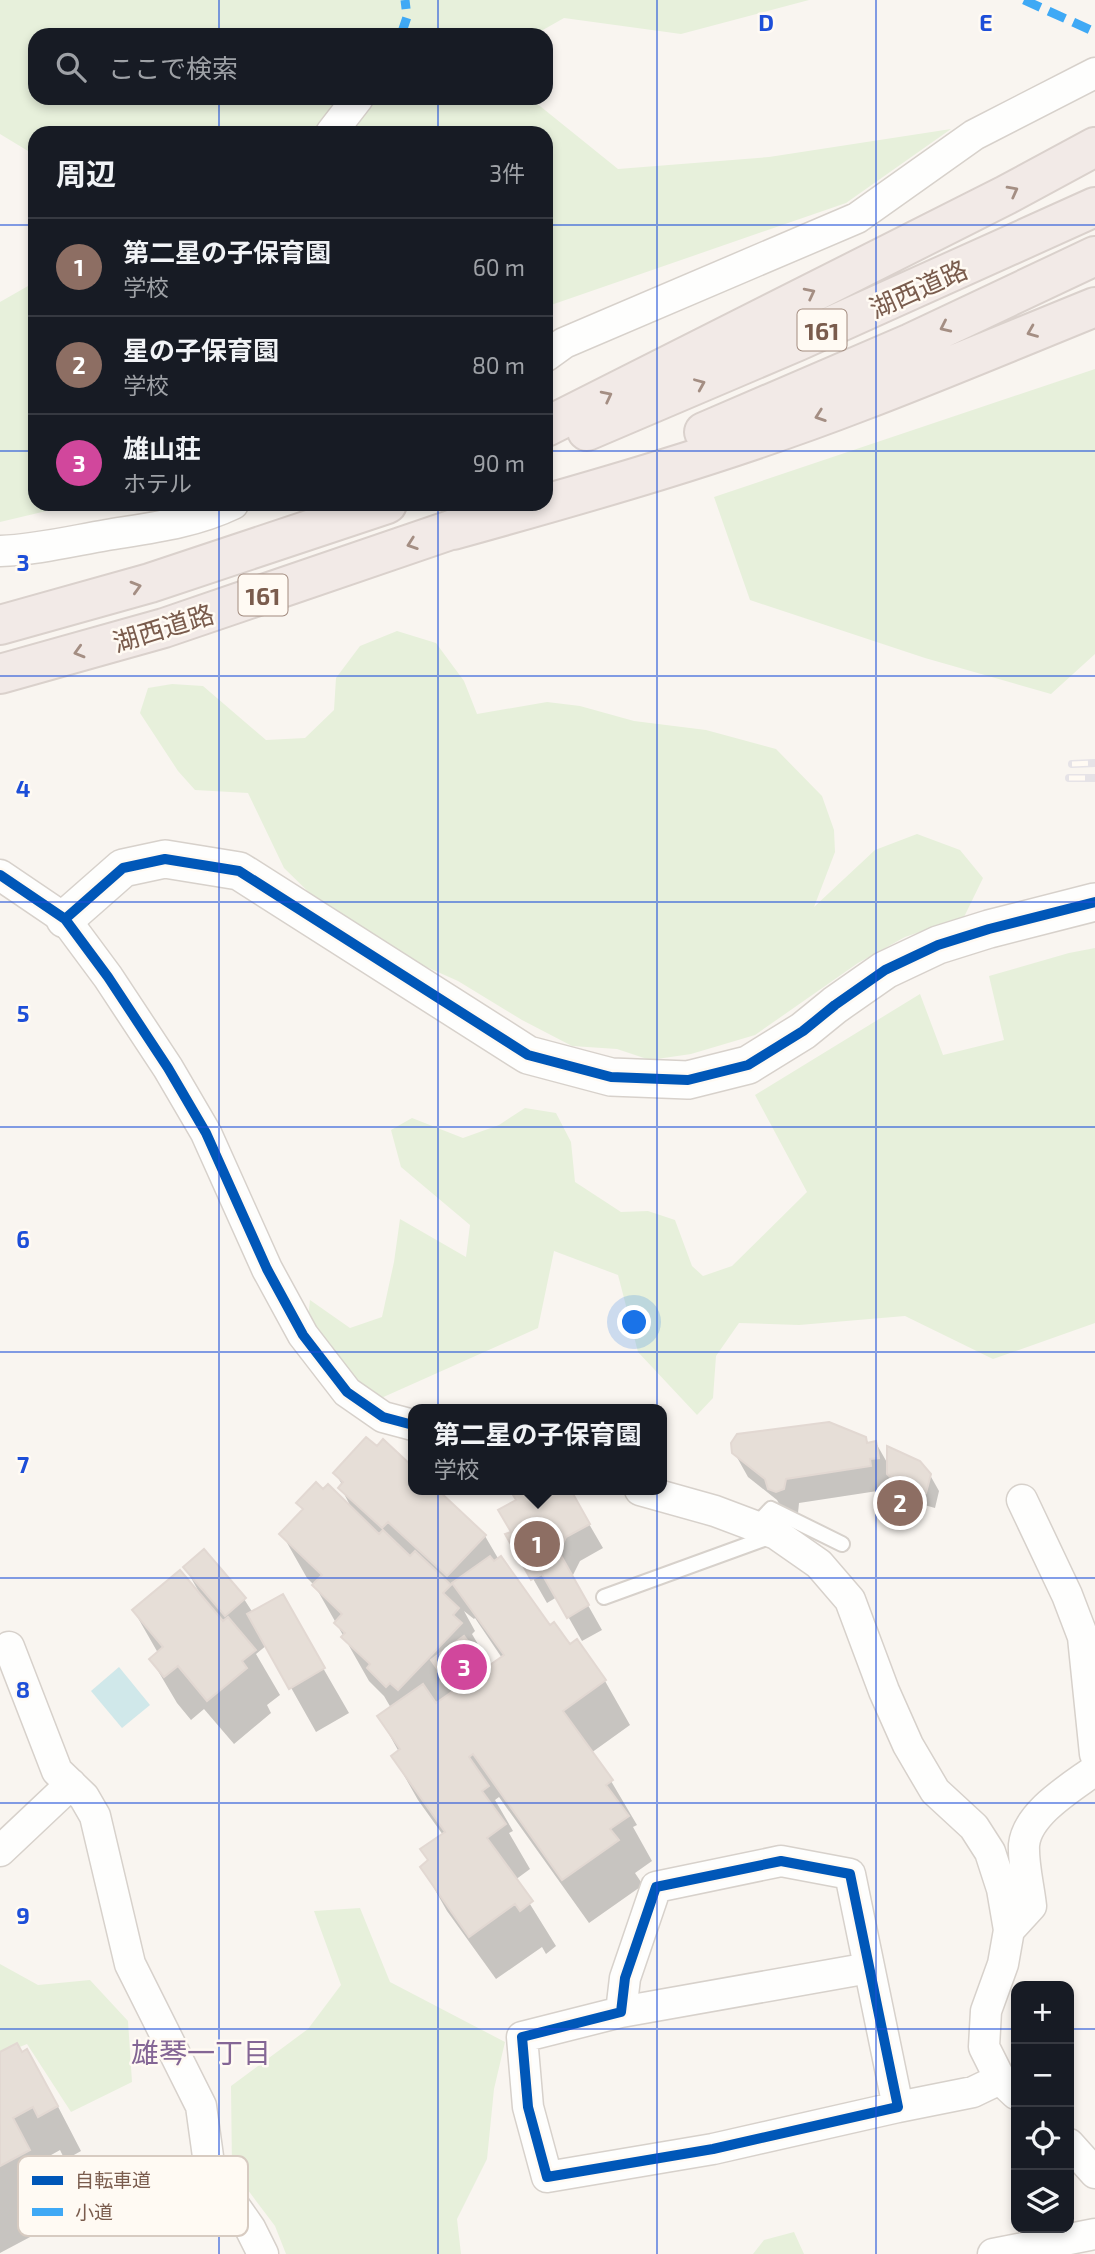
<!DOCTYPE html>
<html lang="ja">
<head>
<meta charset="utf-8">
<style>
  body { margin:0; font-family:"Exo 2","Noto Sans JP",sans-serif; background:#242831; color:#f1f3f6 }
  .controls { position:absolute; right:21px; bottom:21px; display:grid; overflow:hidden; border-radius:14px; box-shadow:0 4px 10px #0003 }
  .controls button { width:63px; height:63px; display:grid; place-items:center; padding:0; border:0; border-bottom:2px solid #363941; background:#171b24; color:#f1f3f6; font:35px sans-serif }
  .you { position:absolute; left:635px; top:1323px; width:24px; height:24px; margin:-18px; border:5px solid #fff; border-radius:50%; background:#1a73e8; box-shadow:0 0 0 10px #1a73e833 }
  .badge { display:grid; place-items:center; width:46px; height:46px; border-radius:50%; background:#a69286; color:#fff; font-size:23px; font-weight:700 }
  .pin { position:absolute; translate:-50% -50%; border:4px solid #fff; box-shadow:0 2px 7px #0006 }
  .popup { position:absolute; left:408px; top:1404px; width:259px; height:91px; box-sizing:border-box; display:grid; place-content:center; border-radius:14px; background:#171b24; filter:drop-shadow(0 2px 5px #0005); font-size:23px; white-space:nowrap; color:#9ea1a6 }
  .popup b { font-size:26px; color:#f1f3f6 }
  .popup::after { content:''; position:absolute; left:50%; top:100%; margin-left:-14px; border:14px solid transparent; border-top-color:#171b24 }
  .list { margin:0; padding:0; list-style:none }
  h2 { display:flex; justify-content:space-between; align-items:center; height:91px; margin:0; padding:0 28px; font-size:30px }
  h2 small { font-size:23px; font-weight:400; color:#9ea1a6 }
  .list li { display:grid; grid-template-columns:46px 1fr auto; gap:21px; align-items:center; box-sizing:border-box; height:98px; padding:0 28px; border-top:2px solid #363941 }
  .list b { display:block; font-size:26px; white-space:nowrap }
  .list p { margin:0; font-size:23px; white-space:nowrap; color:#9ea1a6 }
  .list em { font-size:23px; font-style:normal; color:#9ea1a6 }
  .icon { flex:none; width:38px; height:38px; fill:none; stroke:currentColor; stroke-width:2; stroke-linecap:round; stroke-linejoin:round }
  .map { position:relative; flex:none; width:1095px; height:2254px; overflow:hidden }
  .search { position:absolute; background:#171b24; box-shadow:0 4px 10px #0003; left:28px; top:28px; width:525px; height:77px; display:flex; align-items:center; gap:18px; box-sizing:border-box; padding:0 24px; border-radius:21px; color:#9ea1a6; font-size:26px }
  .panel { position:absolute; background:#171b24; box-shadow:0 4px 10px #0003; left:28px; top:126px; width:525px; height:385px; border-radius:21px }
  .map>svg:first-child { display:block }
  .green { fill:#e7f0db }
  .water { fill:#d0e8ea }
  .shadow { fill:#0003; fill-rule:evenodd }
  .building { fill:#e6ded7; stroke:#e2d8d2; stroke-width:2 }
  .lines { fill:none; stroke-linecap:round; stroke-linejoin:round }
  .service-casing { stroke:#d7d1cb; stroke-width:18 }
  .minor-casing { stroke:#d7d1cb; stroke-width:33 }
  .tertiary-casing { stroke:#d7d1cb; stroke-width:40 }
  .motorway-casing { stroke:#dad1cc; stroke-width:42 }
  .service { stroke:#fefefd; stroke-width:14 }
  .minor { stroke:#fefefd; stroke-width:30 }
  .tertiary { stroke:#fefefd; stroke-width:37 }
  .motorway { stroke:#f2eae7; stroke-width:38 }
  .rail-casing { stroke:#e6e3e7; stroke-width:8 }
  .rail { stroke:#fffaf3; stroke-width:5; stroke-dasharray:16; stroke-linecap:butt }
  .quiet { stroke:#3fa9f5; stroke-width:9; stroke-dasharray:18 9; stroke-linecap:butt }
  .cycleway-casing { stroke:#fffaf3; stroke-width:15 }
  .cycleway { stroke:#0057b8; stroke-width:10 }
  .oneway { stroke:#a48e83 }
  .grid { fill:none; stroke:#1d4ed8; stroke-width:2; stroke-opacity:0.55 }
  .labels { text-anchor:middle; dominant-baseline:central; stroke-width:5; stroke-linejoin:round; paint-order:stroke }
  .shield { fill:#fffaf3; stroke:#a28b7f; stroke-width:2 }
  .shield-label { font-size:24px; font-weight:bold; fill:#7a5c4d }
  .street-label { font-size:26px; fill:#7a5c4d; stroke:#fffaf3 }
  .neighbourhood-label { font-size:28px; fill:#846695; stroke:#fffaf3 }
  .key { fill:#fffaf3; stroke:#d7cbc1; stroke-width:2 }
  .key-label { font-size:19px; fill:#7a5c4d }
  .grid-label { font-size:23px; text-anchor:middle; font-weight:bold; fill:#1d4ed8; stroke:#fffaf3; stroke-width:5; stroke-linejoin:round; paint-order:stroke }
</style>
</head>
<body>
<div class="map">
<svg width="1095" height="2254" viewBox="0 0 1095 2254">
  <rect width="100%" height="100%" fill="#f9f5f0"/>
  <path class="green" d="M0,0H809L681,34L564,18L534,35H35V98H530L618,169L769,157L951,129L846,203L551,305L546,309V133H35V152L28,151L0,134Z
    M35,282V504H76L0,522V302Z
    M1095,369V654L1051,694L925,658L750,600L714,497Z
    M397,631L436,643L464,681L477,714L547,702L580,706L634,721L706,730L776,749L822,796L834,830L835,852L814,907L875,850L917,834L960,850L983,878L964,917L905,937L858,963L755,1035L691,1054L650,1060L617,1049L572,1046L522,1020L458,981L404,957L324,907L284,868L248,793L195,790L178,771L140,713L148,688L172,684L203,686L266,740L305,738L334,710L336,678L360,646Z
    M1095,948V1323L993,1359L905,1316L799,1325L739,1323L716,1356L713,1398L697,1415L638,1352L618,1275L554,1251L538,1328L379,1399L345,1372L307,1328L310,1300L350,1328L382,1317L394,1262L400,1219L466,1257L470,1225L401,1167L391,1130L412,1118L463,1138L499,1125L525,1108L556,1113L571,1142L575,1182L621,1212L648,1211L675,1220L692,1266L703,1276L732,1266L807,1192L755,1095L920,994L943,1055L1004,1040L989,976L1069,953Z
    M360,1908L390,1982L505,2042L494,2089L487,2159L457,2219L461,2254H286L275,2226L232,2169L231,2086L308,2029L341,1985L314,1911Z
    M0,1964L38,1985L90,1980L128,2021L132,2082L71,2112L27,2044L0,2055Z
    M794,2232L804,2254H753L764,2240Z"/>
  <path class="water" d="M119,1667L150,1705L122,1728L91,1691Z"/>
  <path class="shadow" d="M865,1438L868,1444L876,1443L889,1466L930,1475L939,1491L935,1508L910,1501L899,1490L893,1481L882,1483L884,1490L799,1503L798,1513L791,1516L784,1513L777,1500L748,1477L734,1452ZM895,1479L907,1490L904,1492L895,1484Z
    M335,1473L413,1490H435L485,1536L499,1560L550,1627L570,1646L577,1641L605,1681L630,1725L591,1753L611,1781L637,1825L633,1827L652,1861L635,1873L643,1885L589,1923L499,1797L495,1800L513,1831L509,1833L530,1869L515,1880L556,1946L546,1954L542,1947L496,1979L447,1911L422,1867L429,1862L443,1835L418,1800L393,1756L399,1752L379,1716L391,1708L384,1696L369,1681L315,1586L307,1578L282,1534L304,1512L299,1503L352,1509L341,1488L343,1486ZM464,1611L474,1619L475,1618L502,1658L486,1670L479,1657L483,1653L472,1634L475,1631Z
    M512,1490H522L526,1496L537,1490H565L571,1493L603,1548L580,1561L572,1577L602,1630L582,1641L557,1597L547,1603L508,1535L513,1532L518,1501Z
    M185,1567L244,1599L253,1613L282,1597L349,1713L316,1732L267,1645L256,1654L280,1695L267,1705L271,1713L234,1744L204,1709L191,1720L177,1703L151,1659L158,1653L134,1611L199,1592Z
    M0,2054L52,2095L81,2151L65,2160L60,2150L37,2163L53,2195L20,2213L32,2236L0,2253Z"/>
  <path class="building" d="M829,1422L866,1437L867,1443L876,1441L879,1458L870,1459L871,1466L786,1479L784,1489L776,1492L768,1489L765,1479L732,1453L731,1443L737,1434Z
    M366,1437L377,1446L383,1439L413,1467V1490H438L486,1535L447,1576L388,1522L382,1528L338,1488L343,1482L333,1473Z
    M887,1446L920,1461L931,1474L926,1493L899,1485L887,1474Z
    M316,1482L323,1489L328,1484L379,1534L383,1530L410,1556L415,1551L451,1585L443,1593L459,1608L453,1615L462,1623L398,1690L390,1683L386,1687L367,1668L370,1664L341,1637L345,1633L334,1623L342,1614L312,1585L322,1575L279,1534L303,1509L296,1503Z
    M510,1490H524L526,1494L534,1490H568L572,1492L590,1524L566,1537L559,1552L589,1605L567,1618L542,1574L531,1580L505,1534L511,1532L498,1510L516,1500Z
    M204,1549L246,1598L225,1616L183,1567Z
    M490,1556L494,1561L501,1556L550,1625L554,1622L570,1644L577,1639L606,1680L563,1711L613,1780L606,1785L629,1816L610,1829L619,1840L562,1880L473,1754L469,1757L489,1786L482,1791L506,1824L487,1838L533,1901L520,1911L515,1904L469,1937L420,1867L428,1860L420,1849L445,1832L391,1756L400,1749L377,1716L423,1684L436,1703L453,1691L431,1660L464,1636L487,1667L504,1655L452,1583Z
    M180,1570L223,1621L228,1617L256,1650L242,1661L247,1668L207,1701L178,1666L164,1677L149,1659L163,1647L132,1610Z
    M283,1594L325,1668L289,1689L247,1614Z
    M17,2043L22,2052L27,2049L58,2106L38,2117L33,2107L13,2118L30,2150L0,2166V2052Z"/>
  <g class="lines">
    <g class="service-casing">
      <path id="service" d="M756,1525L771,1509L842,1544
        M604,1597L772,1536"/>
    </g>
    <g class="minor-casing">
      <path id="minor" d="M331,133L358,98
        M546,356L564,343L857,218L974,135L1095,73
        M0,551C36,550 72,541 107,535C150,528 194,523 233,504
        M0,875L65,919L108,977L168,1068L206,1133L267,1269L303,1335L347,1392L383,1417L413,1425
        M640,1490L715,1511L776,1534L819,1564L850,1600L884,1691L908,1745L935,1791L974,1827L990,1852L1002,1889L1009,1930L1003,1964L986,2011L984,2047L1000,2079L1016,2094
        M1022,1500L1067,1595L1083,1637L1095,1754
        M9,1647L57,1771L84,1797L95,1816L130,1964L201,2106L210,2171L250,2228L263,2254
        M0,1851L71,1784
        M781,1861L850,1874L898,2107L713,2149L547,2177L528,2107L522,2037L621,2012L625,1978L656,1887Z
        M1009,1930L1031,1906C1029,1887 1023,1864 1024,1845C1027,1813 1072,1787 1095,1770
        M621,2012L869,1968
        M898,2107L973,2092L1000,2079
        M1069,2144L1095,2173
        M993,2254L1095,2234"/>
    </g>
    <g class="tertiary-casing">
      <path id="tertiary" d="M65,919L123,868L165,859L239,871L528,1055L611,1077L688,1080L748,1065L803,1031L835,1005L885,970L938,945L989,929L1095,902"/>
    </g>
    <g class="motorway-casing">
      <path id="motorway" d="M546,427L1006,195L1095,147
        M587,431L798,341L1095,207
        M704,432L911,343L1095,256
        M453,530C590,492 727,453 859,402C938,372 1016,339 1095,307
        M0,625L150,583L387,504
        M0,674L164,628L477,521"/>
    </g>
    <use href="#service" class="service"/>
    <use href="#minor" class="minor"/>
    <use href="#tertiary" class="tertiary"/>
    <use href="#motorway" class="motorway"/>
    <g class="rail-casing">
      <path id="rail" d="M1072,764L1095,763
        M1069,778H1095"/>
    </g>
    <use href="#rail" class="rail"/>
    <path class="quiet" d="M1024,0L1095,32
      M401,35L407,17L405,0"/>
    <g class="cycleway-casing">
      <path id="cycleway" d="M0,875L65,919L108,977L168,1068L206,1133L267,1269L303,1335L347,1392L383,1417L413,1425
        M65,919L123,868L165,859L239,871L528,1055L611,1077L688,1080L748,1065L803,1031L835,1005L885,970L938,945L989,929L1095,902
        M781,1861L850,1874L898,2107L713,2149L547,2177L528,2107L522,2037L621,2012L625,1978L656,1887Z"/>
    </g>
    <use href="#cycleway" class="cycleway"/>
  </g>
  <defs><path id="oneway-chevron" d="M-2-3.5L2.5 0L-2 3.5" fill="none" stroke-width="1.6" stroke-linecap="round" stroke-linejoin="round" transform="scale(1.75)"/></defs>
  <g class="oneway">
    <use href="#oneway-chevron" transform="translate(1013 191) rotate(-28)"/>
    <use href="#oneway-chevron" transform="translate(810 293) rotate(-27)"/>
    <use href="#oneway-chevron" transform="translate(945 327) rotate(155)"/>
    <use href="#oneway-chevron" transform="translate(1032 332) rotate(158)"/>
    <use href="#oneway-chevron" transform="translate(700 384) rotate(-23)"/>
    <use href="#oneway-chevron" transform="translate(607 396) rotate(-27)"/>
    <use href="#oneway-chevron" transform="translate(820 416) rotate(161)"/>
    <use href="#oneway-chevron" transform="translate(412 544) rotate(161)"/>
    <use href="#oneway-chevron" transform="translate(136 587) rotate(-16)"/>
    <use href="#oneway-chevron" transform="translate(79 652) rotate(164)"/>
  </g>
  <path class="grid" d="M219,0V35M438,0V35M657,0V2254M876,0V2254M219,98V133M438,98V133M0,225H35M546,225H1095M0,451H35M546,451H1095M219,504V2254M438,504V2254M0,676H1095M0,902H1095M0,1127H1095M0,1352H1095M0,1578H1095M0,1803H1095M0,2029H1016M1069,2029H1095"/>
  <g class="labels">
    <g class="shield">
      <rect x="797.5" y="309.5" width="49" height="41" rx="5"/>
      <rect x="238.5" y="574.5" width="49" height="41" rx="5"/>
    </g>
    <g class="shield-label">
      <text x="822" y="330">161</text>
      <text x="263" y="595">161</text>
    </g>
    <g class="street-label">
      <text transform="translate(918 288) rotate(-24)">湖西道路</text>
      <text transform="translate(163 627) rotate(-17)">湖西道路</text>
    </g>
    <g class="neighbourhood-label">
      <text x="201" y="2052">雄琴一丁目</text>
    </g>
  </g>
  <rect x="18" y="2156" width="230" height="80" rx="10" class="key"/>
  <rect x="32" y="2176" width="31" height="9" fill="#0057b8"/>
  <rect x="32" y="2208" width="31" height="8" fill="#3fa9f5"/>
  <g class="key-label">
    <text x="75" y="2187">自転車道</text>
    <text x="75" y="2219">小道</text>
  </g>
  <g class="grid-label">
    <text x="766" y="31">D</text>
    <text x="986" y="31">E</text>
    <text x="23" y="571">3</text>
    <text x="23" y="797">4</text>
    <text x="23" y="1022">5</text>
    <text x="23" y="1248">6</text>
    <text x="23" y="1473">7</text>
    <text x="23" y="1698">8</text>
    <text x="23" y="1924">9</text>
  </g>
</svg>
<div class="controls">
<button>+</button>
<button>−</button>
<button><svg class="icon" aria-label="locate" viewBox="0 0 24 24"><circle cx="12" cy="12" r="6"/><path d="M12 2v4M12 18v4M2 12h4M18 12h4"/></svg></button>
<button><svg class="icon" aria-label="layers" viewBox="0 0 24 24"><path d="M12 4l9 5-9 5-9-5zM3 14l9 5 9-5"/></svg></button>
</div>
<div class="you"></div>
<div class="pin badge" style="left:537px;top:1544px;background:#8d6e63">1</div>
<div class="popup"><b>第二星の子保育園</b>学校</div>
<div class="pin badge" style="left:900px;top:1503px;background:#8d6e63">2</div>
<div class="pin badge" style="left:464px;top:1667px;background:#d1479c">3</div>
<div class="search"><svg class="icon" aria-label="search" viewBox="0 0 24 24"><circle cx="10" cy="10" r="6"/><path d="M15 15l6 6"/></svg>ここで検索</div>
<section class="panel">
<h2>周辺<small>3件</small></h2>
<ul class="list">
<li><span class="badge" style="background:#8d6e63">1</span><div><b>第二星の子保育園</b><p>学校</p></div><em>60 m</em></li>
<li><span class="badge" style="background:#8d6e63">2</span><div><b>星の子保育園</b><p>学校</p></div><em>80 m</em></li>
<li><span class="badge" style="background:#d1479c">3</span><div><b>雄山荘</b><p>ホテル</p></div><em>90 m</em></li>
</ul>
</section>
</div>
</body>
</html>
